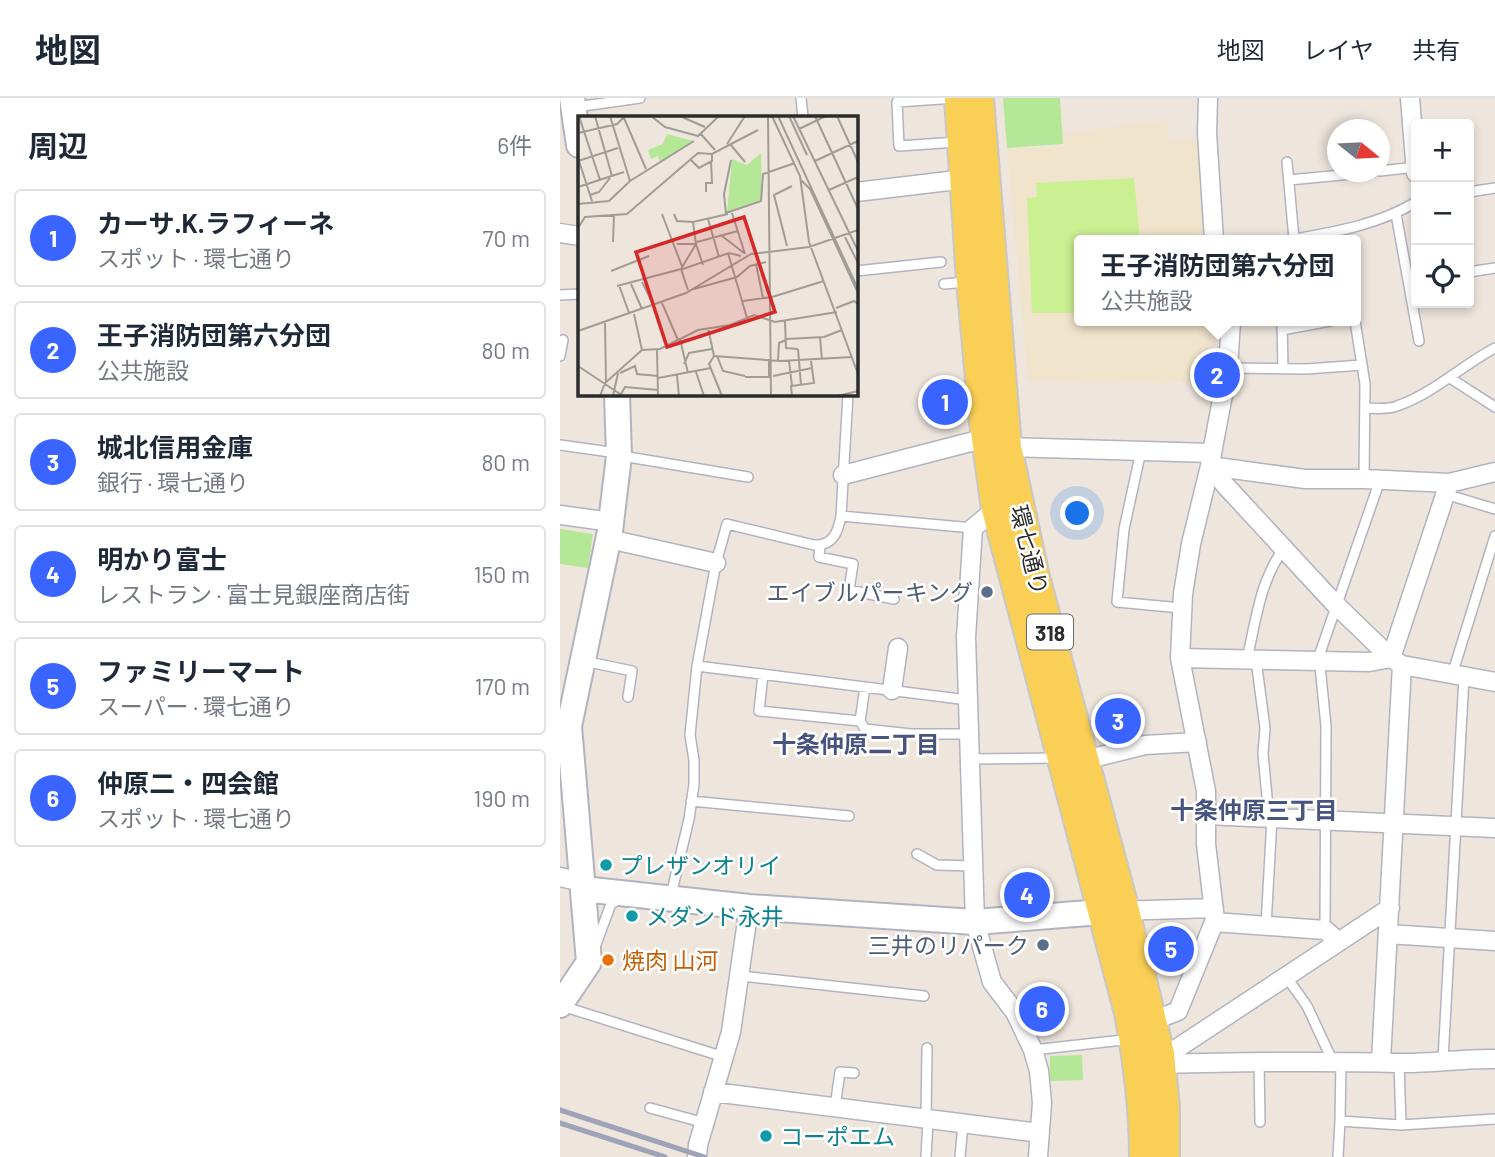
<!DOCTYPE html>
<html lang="ja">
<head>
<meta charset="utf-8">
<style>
  body { margin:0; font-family:Barlow,"Noto Sans JP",sans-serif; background:#f2f2f3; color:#1f2937 }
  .controls { position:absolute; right:21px; top:21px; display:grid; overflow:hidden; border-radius:7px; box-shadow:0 4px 10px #0003 }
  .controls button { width:63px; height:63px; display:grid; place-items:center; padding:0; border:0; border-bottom:2px solid #e0e1e3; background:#fff; color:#1f2937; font:35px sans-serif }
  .compass { position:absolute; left:767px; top:21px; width:63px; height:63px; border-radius:50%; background:#fff; box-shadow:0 4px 10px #0003; rotate:108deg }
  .you { position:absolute; left:518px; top:416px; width:24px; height:24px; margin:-18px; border:5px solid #fff; border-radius:50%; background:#1a73e8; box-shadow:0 0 0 10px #1a73e833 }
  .badge { display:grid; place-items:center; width:46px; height:46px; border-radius:50%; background:#3964ff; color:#fff; font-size:23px; font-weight:700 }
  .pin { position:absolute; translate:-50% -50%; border:4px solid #fff; box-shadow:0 2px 7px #0006 }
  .popup { position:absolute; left:514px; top:137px; width:287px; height:91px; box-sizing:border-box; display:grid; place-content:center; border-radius:7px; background:#fff; filter:drop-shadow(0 2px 5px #0005); font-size:23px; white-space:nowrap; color:#747a83 }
  .popup b { font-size:26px; color:#1f2937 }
  .popup::after { content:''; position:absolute; left:50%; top:100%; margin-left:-14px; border:14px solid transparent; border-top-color:#fff }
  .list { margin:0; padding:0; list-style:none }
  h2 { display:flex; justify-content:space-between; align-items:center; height:91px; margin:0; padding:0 28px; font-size:30px }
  h2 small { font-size:23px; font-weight:400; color:#747a83 }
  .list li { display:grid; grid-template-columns:46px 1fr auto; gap:21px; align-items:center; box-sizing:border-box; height:98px; margin:0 14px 14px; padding:0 14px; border:2px solid #e0e1e3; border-radius:7px }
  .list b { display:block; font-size:26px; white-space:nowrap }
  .list p { margin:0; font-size:23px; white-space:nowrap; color:#747a83 }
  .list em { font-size:23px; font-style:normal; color:#747a83 }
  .icon { flex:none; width:38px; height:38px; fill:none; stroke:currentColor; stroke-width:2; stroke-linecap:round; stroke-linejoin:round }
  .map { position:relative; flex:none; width:935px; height:1059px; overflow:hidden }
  header { display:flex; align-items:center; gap:42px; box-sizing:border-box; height:98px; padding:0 35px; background:#fff; border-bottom:2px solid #e0e1e3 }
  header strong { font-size:33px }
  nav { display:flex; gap:38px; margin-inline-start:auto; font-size:24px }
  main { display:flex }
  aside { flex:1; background:#fff }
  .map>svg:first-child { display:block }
  .education { fill:#f1e4cc }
  .green { fill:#b4e896 }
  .pitch { fill:#cbf091 }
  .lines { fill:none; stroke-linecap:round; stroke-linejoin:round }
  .lane-casing { stroke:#b1b4c0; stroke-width:12 }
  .street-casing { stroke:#b1b4c0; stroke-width:21 }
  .secondary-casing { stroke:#b1b4c0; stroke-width:28 }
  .primary-casing { stroke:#c8c8c8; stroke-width:32 }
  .lane { stroke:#fff; stroke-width:9 }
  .street { stroke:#fff; stroke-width:18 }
  .secondary { stroke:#fff; stroke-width:24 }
  .primary { stroke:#facf56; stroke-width:28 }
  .rail { stroke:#9fa3b7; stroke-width:5 }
  .service-dot { fill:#5c6f8a; stroke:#fff; stroke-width:2.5 }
  .culture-dot { fill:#0f9aa8; stroke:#fff; stroke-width:2.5 }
  .food-dot { fill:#e8710a; stroke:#fff; stroke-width:2.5 }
  .labels { text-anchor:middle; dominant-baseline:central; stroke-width:5; stroke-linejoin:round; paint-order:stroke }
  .shield { fill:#fff; stroke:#6b6b6b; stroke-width:2 }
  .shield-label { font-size:21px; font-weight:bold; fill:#2c2c2c }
  .street-label { font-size:23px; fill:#2c2c2c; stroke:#fff }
  .service-label { font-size:23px; fill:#4e5e75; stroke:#fff; text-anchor:end }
  .culture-label { font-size:23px; fill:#0d838f; stroke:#fff; text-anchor:start }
  .food-label { font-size:23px; fill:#c56008; stroke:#fff; text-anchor:start }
  .neighbourhood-label { font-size:24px; font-weight:bold; fill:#485480; stroke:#fff }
  .inset-road { fill:none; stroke:#a09c96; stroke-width:2 }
  .view { fill:#d62828; fill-opacity:0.15; stroke:#d62828; stroke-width:3.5 }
  .inset-edge { fill:none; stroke:#2c2c2c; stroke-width:3.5 }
</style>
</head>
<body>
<header>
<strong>地図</strong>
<nav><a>地図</a><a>レイヤ</a><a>共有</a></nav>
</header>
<main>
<aside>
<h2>周辺<small>6件</small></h2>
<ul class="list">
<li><span class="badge">1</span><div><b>カーサ.K.ラフィーネ</b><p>スポット · 環七通り</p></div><em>70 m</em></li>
<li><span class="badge">2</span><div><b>王子消防団第六分団</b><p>公共施設</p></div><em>80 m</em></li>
<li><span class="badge">3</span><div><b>城北信用金庫</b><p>銀行 · 環七通り</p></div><em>80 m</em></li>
<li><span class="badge">4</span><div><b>明かり富士</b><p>レストラン · 富士見銀座商店街</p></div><em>150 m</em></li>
<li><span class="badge">5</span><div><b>ファミリーマート</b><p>スーパー · 環七通り</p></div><em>170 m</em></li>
<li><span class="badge">6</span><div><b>仲原二・四会館</b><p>スポット · 環七通り</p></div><em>190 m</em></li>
</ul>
</aside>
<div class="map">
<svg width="935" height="1059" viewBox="0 0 935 1059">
  <rect width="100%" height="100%" fill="#eee6dd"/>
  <path class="education" d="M607,22L610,43L640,41L648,142H519V223H665L667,243L649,245L650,283L610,285L468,283L447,51L504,48L505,35Z"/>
  <path class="green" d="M443,0H500L503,46L447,50Z
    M0,431L33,436L28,470L0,466Z
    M522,957L523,982L490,983V958Z"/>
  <path class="pitch" d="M574,80L580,142H519V215H472L467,100L477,99L476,85Z"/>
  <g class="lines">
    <g class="lane-casing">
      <path id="lane" d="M241,0L243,19
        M396,0L337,4L339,48L397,44
        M16,9L80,0
        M727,64L734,141
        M820,73L856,69
        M729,82L813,74
        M909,94L935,90
        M836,116L859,243
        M730,142C774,134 818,127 856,104
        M296,173L381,164
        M909,174L935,170
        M384,186L406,184
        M0,197L19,196
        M722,223L723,271
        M795,223L805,286L804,381
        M722,232L770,223
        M0,258L3,242
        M668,270L746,271L802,267
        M890,280L935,309
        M805,310C815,310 828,312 837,308C874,295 901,268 935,250
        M0,347L57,355
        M581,353L564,431L557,504L621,510
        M62,358L188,379
        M885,396L935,411
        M281,418L413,430
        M260,447L259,459L293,466L289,492L334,501
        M687,561C696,523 700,481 725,449
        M696,562L705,630L703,656L709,720
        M24,563L72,573L68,599
        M137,568L408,602
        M203,576L199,613L300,623L305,589
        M892,577L935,438
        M300,623L305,631L351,636H409
        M409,661L499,660
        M131,703L289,718
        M357,756L377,767L413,768
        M111,797L129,721L134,686V662L130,637L137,568L156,465L167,426L254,447C273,448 278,434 281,418L288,296
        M706,828L712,720
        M765,832L766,628L759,558L820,382
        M35,849L51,806L60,801
        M725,877L747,908L773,964
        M181,878L364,898
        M2,908L164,959
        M473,952L572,941
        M883,962L904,579
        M781,963L780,1023L841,1027L935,1021
        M699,964L700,1024
        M839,965L841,1027
        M275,1009L280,974L294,975
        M90,1010L145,1025
        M366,1022L367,950
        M366,1059L368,1022
        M400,1059L403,1026
        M778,1059L780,1023"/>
    </g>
    <g class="street-casing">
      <path id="street" d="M648,0L647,35L654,142
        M850,0L856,75
        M296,94L406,81
        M0,135L19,138
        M447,349L652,355L650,368L665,387L775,506L831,560L842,567L935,584
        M652,355L668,270L671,223
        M283,377L426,340
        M436,411L413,430L406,539L415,824L432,884L455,914L473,952L479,973L482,1005L478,1059
        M0,417L52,424
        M49,441L156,465
        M620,560L809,564L831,560L889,385
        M332,592L338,550
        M525,662L585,647L637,644
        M646,717L935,730
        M0,779L22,784
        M556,813L654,810
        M654,824L765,832L778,843
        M828,836L935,843
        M593,923L618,913L655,822L646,746V693L620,560L623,496L631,446L650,368L745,381H804L889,385L935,374
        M601,961L830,810
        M821,963L842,567
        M601,966C680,964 759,963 838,965C870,966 903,960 935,961
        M153,994L480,1035
        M137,1059L138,1047L171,934L189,809"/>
    </g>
    <g class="secondary-casing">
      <path id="secondary" d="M12,0L19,47
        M23,791L189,809L415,824L541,814
        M0,907L29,864L9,628L50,433L59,358L57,296"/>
    </g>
    <g class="primary-casing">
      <path id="primary" d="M399,0L411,183L424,325L436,411L569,915C578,964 584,1010 584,1059
        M419,0L447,349L475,479L565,813L600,956L605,1009V1059"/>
    </g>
    <use href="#lane" class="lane"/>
    <use href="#street" class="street"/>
    <use href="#secondary" class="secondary"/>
    <use href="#primary" class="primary"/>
    <path class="rail" d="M0,1012L144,1059
      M0,1025L105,1059"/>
  </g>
  <g class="service-dot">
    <circle cx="427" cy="494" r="7"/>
    <circle cx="483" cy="847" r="7"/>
  </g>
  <g class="culture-dot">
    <circle cx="46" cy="767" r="7"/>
    <circle cx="72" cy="818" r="7"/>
    <circle cx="206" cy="1038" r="7"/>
  </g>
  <circle class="food-dot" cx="48" cy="862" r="7"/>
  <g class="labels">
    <rect class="shield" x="467" y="516.5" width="46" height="35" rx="5"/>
    <g class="shield-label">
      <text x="490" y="534">318</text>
    </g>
    <g class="street-label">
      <text transform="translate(470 452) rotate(76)">環七通り</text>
    </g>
    <g class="service-label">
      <text x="413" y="494">エイブルパーキング</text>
      <text x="469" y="847">三井のリパーク</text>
    </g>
    <g class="culture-label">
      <text x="60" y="767">プレザンオリイ</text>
      <text x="86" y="818">メダンド永井</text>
      <text x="220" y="1038">コーポエム</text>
    </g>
    <g class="food-label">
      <text x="62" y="862">焼肉 山河</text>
    </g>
    <g class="neighbourhood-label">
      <text x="296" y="645">十条仲原二丁目</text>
      <text x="694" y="711">十条仲原三丁目</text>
    </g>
  </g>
  <g transform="translate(18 18)">
    <rect width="280" height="280" fill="#eee6dd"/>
    <path d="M89,18L115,25L82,46L80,40L73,43L70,34L85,28ZM183,37L184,83L149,96L154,43L169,49Z" fill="#b4e896"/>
    <path class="inset-road" d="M1,0L22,64M17,0L34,60M32,0L52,65M73,0L87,11L120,20M190,0L193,280M194,0L222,60L231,126L280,258M200,0L280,173M211,0L229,39M215,0L280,135M237,0L280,93M259,0L280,46M104,1L127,11M46,2L68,53M221,13L248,0M0,17L39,8L47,0M122,17L137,34M119,21L141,0M149,28L167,0M152,28L167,46M0,42L14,85M112,43L121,52L134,45V38M0,45L40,32M237,45L280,25M223,64L232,73L280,177M0,71L46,56M251,74L280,61M128,76V67H134L133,45M12,79L21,76L32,62M0,88L31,85L52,65L116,25M148,97L183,85L185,58L217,47M154,97L167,138M84,98L105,153L151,137L163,140M96,98L99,105L115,106L150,98M148,98L146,78L153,44M130,103L141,141M0,112L7,101L49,98L120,37L134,38L180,14M144,120L166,137M267,121L280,147M35,126L36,99M119,126L160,115M99,128H118L125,149M209,130L196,79L214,70M150,137L169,202M178,148L185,182M33,155L71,140M64,166L75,188M53,168L64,193M41,169L51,197M39,170L103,153M116,173L159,161L172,150L188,146M110,174L103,153L118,128L115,106M165,185L194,181L246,165M84,187L100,224M258,192L276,185L280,188M56,198L64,234M207,205L208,232L220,233M27,207L28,266M130,212L136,240L131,248L144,280M0,215L108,177L173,138L231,131L280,114M242,221L244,244M102,223L110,257M208,223L246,221L264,214M79,233L80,280M220,233L223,269M136,240L202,245L274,241M139,240L145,255L167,260M200,245L201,227L208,224M211,245L214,270M106,248L111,237L134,233M0,250L45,280M118,256L126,280M42,257L57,250L59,258L80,260M99,259L101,280M195,260L234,252M167,261H191V243M80,262L133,252M43,278L47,271L80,274M22,280L27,267L64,234L82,233L120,214L152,209L176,199L197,206L259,196M35,280L40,257M214,280L213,270L236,267L233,245M259,280L280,275"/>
    <path class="view" d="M166,101L197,196L89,231L58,136Z"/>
    <rect width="280" height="280" class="inset-edge"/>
  </g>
</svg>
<div class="controls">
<button>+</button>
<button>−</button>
<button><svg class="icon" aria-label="locate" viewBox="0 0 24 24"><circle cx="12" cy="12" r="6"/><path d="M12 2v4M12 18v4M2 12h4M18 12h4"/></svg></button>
</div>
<svg class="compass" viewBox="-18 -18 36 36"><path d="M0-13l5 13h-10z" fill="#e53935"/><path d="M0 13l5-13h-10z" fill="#747a83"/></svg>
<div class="you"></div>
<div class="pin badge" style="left:385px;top:304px">1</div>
<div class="pin badge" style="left:657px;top:277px">2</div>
<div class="popup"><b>王子消防団第六分団</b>公共施設</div>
<div class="pin badge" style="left:558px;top:623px">3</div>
<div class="pin badge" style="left:467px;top:797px">4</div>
<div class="pin badge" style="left:611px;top:851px">5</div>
<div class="pin badge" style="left:482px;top:911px">6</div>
</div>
</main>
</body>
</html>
